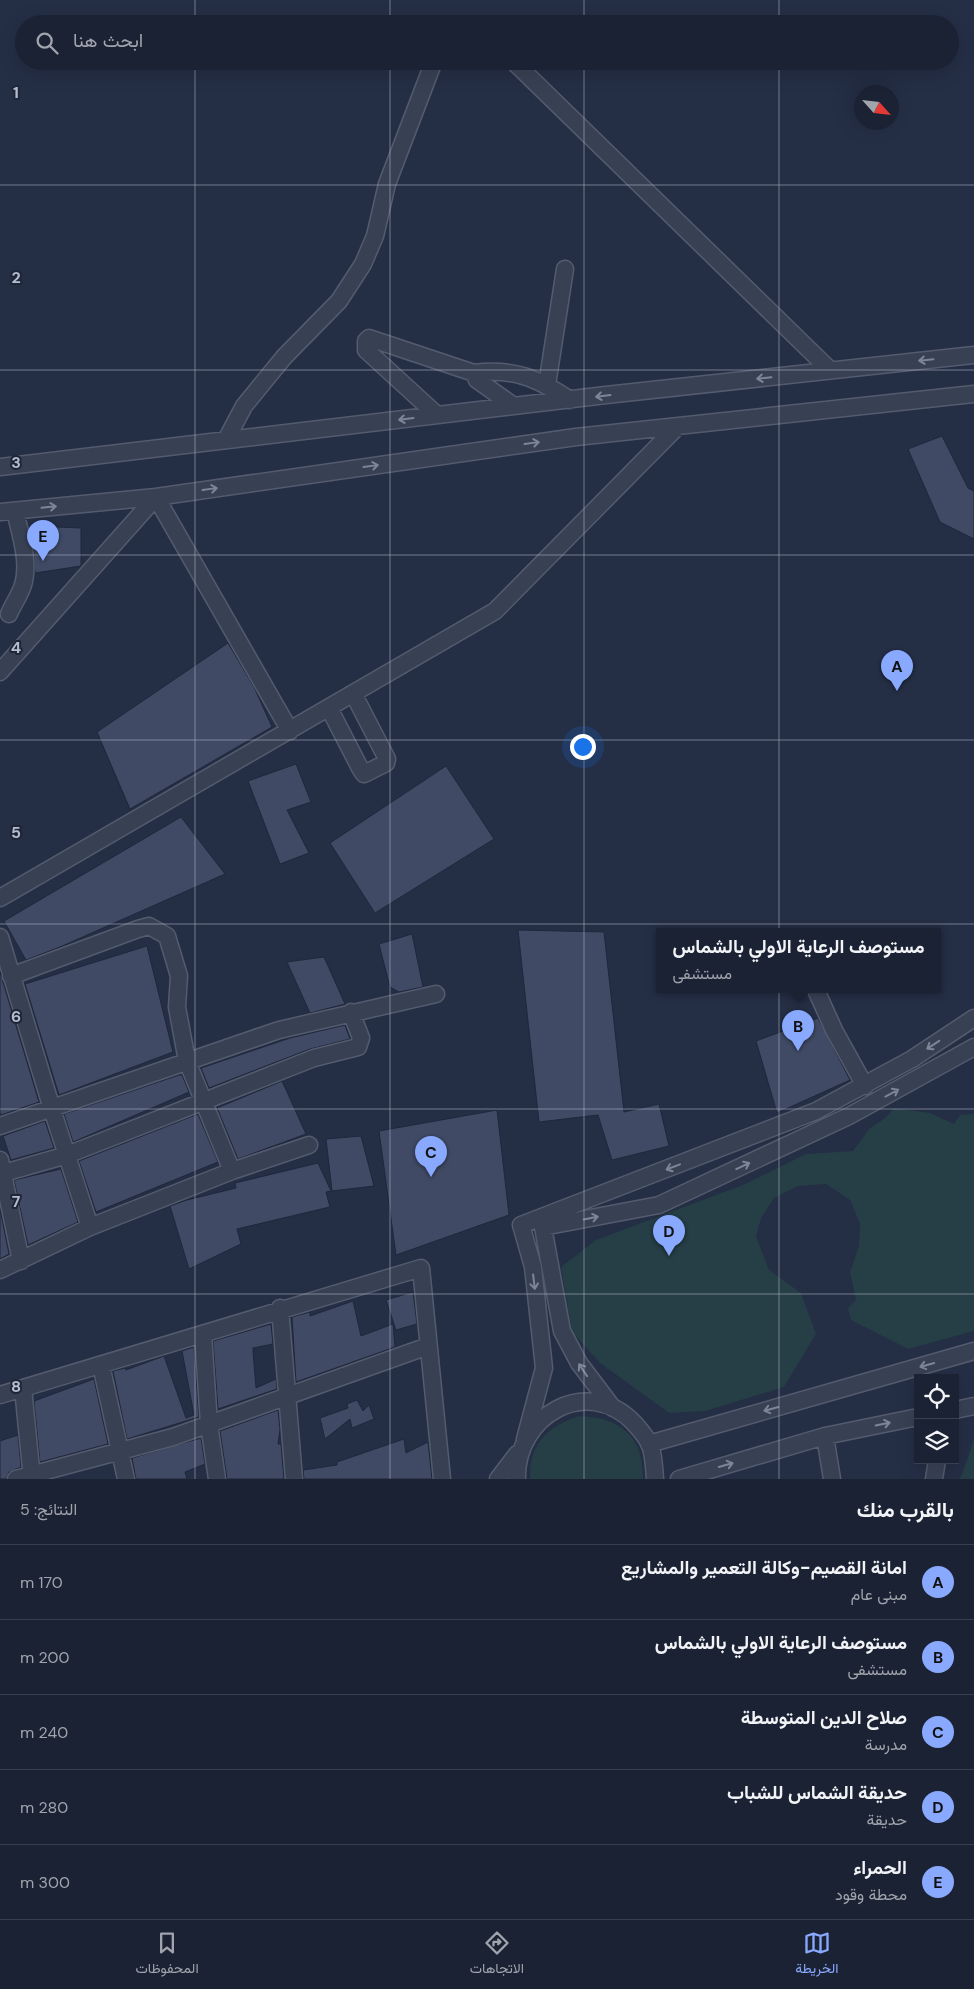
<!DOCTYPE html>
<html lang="ar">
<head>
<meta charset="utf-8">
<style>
  body { margin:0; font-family:"DM Sans",Vazirmatn,sans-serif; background:#242a3c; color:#f1f3f6; direction:rtl }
  .controls { position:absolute; right:15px; bottom:15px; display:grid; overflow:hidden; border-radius:0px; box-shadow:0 5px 20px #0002 }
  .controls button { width:45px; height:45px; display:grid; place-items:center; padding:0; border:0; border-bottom:1px solid #393f4f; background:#1b2234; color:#f1f3f6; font:25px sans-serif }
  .compass { position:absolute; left:854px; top:85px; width:45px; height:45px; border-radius:50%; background:#1b2234; box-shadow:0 5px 20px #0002; rotate:117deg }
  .you { position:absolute; left:582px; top:746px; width:18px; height:18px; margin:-12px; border:4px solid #fff; border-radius:50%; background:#1a73e8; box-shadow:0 0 0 8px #1a73e833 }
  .badge { display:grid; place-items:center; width:32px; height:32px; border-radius:50%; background:#89a9ff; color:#111; font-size:16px; font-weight:700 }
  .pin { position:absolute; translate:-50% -41px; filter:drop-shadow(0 1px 2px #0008) }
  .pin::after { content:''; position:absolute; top:26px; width:18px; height:15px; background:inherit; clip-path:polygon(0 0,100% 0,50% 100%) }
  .popup { position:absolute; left:656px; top:928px; width:285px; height:65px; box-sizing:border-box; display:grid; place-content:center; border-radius:0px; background:#1b2234; filter:drop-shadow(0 1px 4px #0005); font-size:16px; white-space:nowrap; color:#a0a4ac }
  .popup b { font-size:19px; color:#f1f3f6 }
  .popup::after { content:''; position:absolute; left:50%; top:100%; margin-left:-10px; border:10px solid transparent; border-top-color:#1b2234 }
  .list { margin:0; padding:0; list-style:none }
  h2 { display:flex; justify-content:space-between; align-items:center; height:65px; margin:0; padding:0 20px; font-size:21px }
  h2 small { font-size:16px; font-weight:400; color:#a0a4ac }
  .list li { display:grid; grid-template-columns:32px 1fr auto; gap:15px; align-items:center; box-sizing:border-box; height:75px; padding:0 20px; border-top:1px solid #393f4f }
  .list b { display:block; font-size:19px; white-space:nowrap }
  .list p { margin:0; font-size:16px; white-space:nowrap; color:#a0a4ac }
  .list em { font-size:16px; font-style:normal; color:#a0a4ac }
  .icon { flex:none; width:28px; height:28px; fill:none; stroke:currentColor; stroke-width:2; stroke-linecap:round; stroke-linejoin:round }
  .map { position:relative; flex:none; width:974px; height:1479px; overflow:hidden; direction:ltr }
  .search { position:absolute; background:#1b2234; box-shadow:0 5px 20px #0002; left:15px; right:15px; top:15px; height:55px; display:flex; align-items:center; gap:12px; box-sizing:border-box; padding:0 18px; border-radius:28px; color:#a0a4ac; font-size:19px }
  .sheet { height:440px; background:#1b2234 }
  nav { display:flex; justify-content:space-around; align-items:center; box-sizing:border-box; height:70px; border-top:1px solid #393f4f; background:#1b2234; font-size:14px; color:#a0a4ac }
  nav a { display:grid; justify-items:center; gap:2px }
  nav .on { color:#89a9ff }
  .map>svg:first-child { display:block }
  .green { fill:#263e46 }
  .building { fill:#404a65; stroke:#1f273b }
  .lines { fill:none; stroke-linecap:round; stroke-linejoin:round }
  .minor-casing { stroke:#545b6e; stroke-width:19 }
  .minor { stroke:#384154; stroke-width:16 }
  .oneway { stroke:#7d8597 }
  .grid { fill:none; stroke:#b6bcce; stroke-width:1; stroke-opacity:0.55 }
  .grid-label { font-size:16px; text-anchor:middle; font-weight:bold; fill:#b6bcce; stroke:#1d2539; stroke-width:4; stroke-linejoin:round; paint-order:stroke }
</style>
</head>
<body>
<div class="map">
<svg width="974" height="1479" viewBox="0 0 974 1479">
  <rect width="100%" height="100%" fill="#242e45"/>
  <path class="green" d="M894,1108L930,1113L954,1124L960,1115L974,1114V1331L908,1349L851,1320L848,1308L856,1300L850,1272L859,1246L860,1224L850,1200L826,1184L798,1186L774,1198L761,1218L756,1237L769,1270L801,1293L816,1334L784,1387L705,1411L669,1413L600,1363L572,1332L561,1267L596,1240L743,1185L806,1154L853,1151L869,1129L885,1118Z
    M579,1416C620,1417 644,1436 643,1479H530C529,1443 547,1427 579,1416Z
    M974,1439V1479H959L962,1475Z"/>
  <path class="building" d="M942,436L968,488L974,491V539L940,522L908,449Z
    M34,526L81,528V566L35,573L33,542Z
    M228,643L254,687L272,727L130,809L97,732Z
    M296,764L311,802L287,810L309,853L280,864L248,781Z
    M446,766L494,839L375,913L330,843Z
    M181,817L225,874L60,947L26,960L4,921Z
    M518,930L604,932L624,1112L659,1104L669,1146L612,1160L598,1115L539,1122Z
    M412,934L423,987L399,992L390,987L379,944Z
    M147,946L173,1052L59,1095L25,984Z
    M324,957L345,1004L310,1013L287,962Z
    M0,972L39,1102L1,1115L0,1113Z
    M818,1018L850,1080L777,1113L756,1041Z
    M345,1025L350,1039L310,1049L209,1088L201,1068L290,1038Z
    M179,1075H182L189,1092L73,1142L64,1114Z
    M282,1081L306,1134L238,1159L217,1108Z
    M497,1110L509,1215L396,1255L379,1131Z
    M198,1114L218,1162L96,1212L79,1161Z
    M45,1121L54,1148L11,1160L3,1136Z
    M361,1136L374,1186L332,1191L326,1139Z
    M318,1163L331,1191L326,1192L330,1207L237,1229L241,1244L189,1269L170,1206L187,1200L236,1188L235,1183Z
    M61,1169L78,1222L28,1245L14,1180Z
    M0,1209L9,1254L0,1259Z
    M413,1292L417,1324L396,1330L386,1300Z
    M353,1301L361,1336L393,1324L395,1347L296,1382L292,1317L310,1312V1316Z
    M271,1324L273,1344L253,1348V1351L256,1388L276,1379L277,1389L218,1409L213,1341Z
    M194,1347L199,1417L127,1439L113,1371L125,1368L126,1370L164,1356L186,1418L194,1415L182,1351Z
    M94,1379L108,1444L40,1462L34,1401Z
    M357,1400L363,1411L369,1405L374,1419L352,1428L350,1419L325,1439L320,1418L348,1408L347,1404Z
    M278,1410L280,1429L278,1444H281L284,1479H227L220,1431Z
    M18,1435L21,1467L9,1472L6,1479H0V1441Z
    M201,1438L205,1464L185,1472L187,1479H136L132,1458Z
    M404,1439L406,1453L428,1442L432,1479H304L303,1470L337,1465V1462Z"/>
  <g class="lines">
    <g class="minor-casing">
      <path id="minor" d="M513,61L830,370
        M547,385L565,269
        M514,406L477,380L474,373C514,368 537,378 570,400
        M437,415L366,350V341L369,338L474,373
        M226,440L244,406L284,357L339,301L363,264L375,236L387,184L434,61
        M0,467L606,395L974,355
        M0,512L156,497L576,437L974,394
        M9,614C13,604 20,595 23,585C30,562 20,533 15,511
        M0,672L156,497L290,731
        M329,708L360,768L364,774L386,763L387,759L354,695
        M0,898L495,611L678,426
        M0,937L52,1109L90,1227
        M11,976L138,929L149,926L167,936L179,976L177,1007L187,1061L232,1171
        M816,990L834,1030L865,1086
        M0,1126L279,1030L436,994
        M0,1160L21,1261
        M0,1174L67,1155L314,1058L358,1047L361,1038L351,1012
        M0,1270L90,1227L232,1171L309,1145
        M280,1308L294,1479
        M203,1334L209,1424L217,1479
        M101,1365L126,1479
        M23,1388L32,1479
        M0,1395L421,1268L442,1479
        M613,1408L579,1363L562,1331L543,1227L659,1205L849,1116L974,1047
        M955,1410L974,1406
        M825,1436L832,1479
        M525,1439L544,1368L533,1267L521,1225L816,1111L912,1059L974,1018
        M649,1444L974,1351
        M16,1479L173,1437L428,1346
        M498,1479L517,1454
        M517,1479C515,1416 587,1374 634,1423C640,1430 646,1436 650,1445C654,1456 654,1467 655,1479
        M679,1479L825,1436L918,1417
        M934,1479L937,1460"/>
    </g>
    <use href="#minor" class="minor"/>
  </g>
  <defs><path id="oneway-shaft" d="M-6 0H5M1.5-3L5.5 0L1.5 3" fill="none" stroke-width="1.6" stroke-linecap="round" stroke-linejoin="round" transform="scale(1.25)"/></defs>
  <g class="oneway">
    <use href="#oneway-shaft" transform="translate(926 360) rotate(174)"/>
    <use href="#oneway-shaft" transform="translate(764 378) rotate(174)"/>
    <use href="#oneway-shaft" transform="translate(603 396) rotate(173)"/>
    <use href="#oneway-shaft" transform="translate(406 419) rotate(173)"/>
    <use href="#oneway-shaft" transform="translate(532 443) rotate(-8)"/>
    <use href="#oneway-shaft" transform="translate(371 466) rotate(-8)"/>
    <use href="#oneway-shaft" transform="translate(210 489) rotate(-8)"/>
    <use href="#oneway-shaft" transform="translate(49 507) rotate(-6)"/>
    <use href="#oneway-shaft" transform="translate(933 1045) rotate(147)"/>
    <use href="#oneway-shaft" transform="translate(892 1093) rotate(-28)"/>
    <use href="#oneway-shaft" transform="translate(743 1166) rotate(-25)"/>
    <use href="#oneway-shaft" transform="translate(673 1167) rotate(159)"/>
    <use href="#oneway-shaft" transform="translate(591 1218) rotate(-11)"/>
    <use href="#oneway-shaft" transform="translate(534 1282) rotate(83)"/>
    <use href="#oneway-shaft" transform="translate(927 1365) rotate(164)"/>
    <use href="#oneway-shaft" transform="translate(583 1370) rotate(-124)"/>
    <use href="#oneway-shaft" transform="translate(771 1409) rotate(164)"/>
    <use href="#oneway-shaft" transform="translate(883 1424) rotate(-12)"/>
    <use href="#oneway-shaft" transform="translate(726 1465) rotate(-16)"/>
  </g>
  <path class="grid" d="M195,0V24M390,0V24M584,0V24M779,0V24M195,61V1479M390,61V1479M584,61V1479M779,61V1479M0,185H974M0,370H974M0,555H974M0,740H974M0,924H974M0,1109H974M0,1294H974"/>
  <g class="grid-label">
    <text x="16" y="98">1</text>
    <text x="16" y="283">2</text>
    <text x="16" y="468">3</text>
    <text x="16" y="653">4</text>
    <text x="16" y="838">5</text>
    <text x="16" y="1022">6</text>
    <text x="16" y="1207">7</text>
    <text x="16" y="1392">8</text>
  </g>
</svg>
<div class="controls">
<button><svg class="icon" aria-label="locate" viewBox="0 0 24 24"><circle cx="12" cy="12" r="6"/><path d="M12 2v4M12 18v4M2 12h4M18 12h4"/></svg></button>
<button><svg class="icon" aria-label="layers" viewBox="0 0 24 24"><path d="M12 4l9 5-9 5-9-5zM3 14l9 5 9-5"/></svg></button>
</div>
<svg class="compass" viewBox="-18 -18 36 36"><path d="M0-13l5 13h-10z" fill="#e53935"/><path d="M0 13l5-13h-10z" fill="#a0a4ac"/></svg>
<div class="you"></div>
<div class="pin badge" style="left:897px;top:691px">A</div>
<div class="pin badge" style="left:798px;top:1051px">B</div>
<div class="popup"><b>مستوصف الرعاية الاولي بالشماس</b>مستشفى</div>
<div class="pin badge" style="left:431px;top:1177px">C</div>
<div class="pin badge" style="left:669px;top:1256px">D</div>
<div class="pin badge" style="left:43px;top:561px">E</div>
<div class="search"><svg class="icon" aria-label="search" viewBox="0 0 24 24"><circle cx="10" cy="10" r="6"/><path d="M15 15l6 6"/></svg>ابحث هنا</div>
</div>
<section class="sheet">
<h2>بالقرب منك<small>النتائج: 5</small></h2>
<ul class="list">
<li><span class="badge">A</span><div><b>امانة القصيم-وكالة التعمير والمشاريع</b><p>مبنى عام</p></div><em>170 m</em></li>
<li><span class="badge">B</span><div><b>مستوصف الرعاية الاولي بالشماس</b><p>مستشفى</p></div><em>200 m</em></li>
<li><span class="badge">C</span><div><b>صلاح الدين المتوسطة</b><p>مدرسة</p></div><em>240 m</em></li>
<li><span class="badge">D</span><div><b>حديقة الشماس للشباب</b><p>حديقة</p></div><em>280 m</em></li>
<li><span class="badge">E</span><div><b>الحمراء</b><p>محطة وقود</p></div><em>300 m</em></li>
</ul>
</section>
<nav>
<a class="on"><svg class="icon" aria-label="map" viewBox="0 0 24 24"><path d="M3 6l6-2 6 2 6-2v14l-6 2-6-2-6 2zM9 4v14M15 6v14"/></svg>الخريطة</a>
<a><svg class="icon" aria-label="directions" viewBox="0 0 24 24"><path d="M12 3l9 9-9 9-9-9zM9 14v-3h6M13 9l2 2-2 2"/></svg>الاتجاهات</a>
<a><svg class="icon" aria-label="saved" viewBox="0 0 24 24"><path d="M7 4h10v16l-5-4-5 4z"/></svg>المحفوظات</a>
</nav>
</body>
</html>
